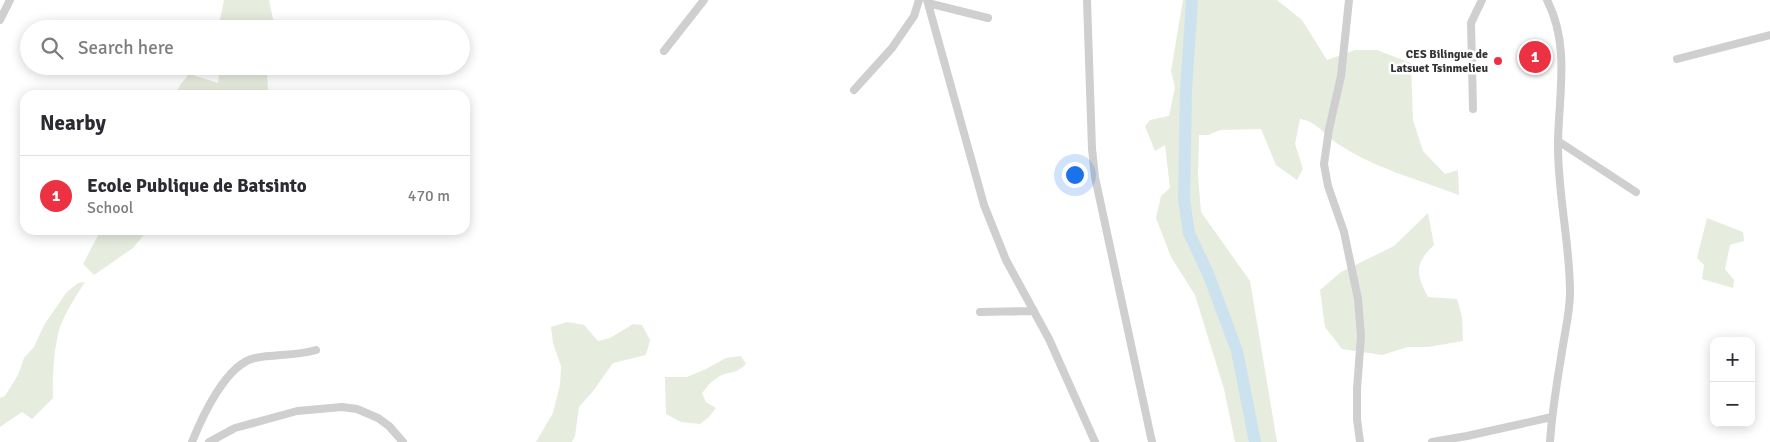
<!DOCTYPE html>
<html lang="en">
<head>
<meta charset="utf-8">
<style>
  body { margin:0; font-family:Signika,sans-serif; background:#f2f2f3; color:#2b2b33 }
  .controls { position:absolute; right:15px; bottom:15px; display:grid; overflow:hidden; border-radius:10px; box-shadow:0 2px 12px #0003 }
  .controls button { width:45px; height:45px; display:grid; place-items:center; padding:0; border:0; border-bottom:1px solid #e1e1e2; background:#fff; color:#2b2b33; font:25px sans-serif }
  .you { position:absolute; left:1074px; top:174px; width:18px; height:18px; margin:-12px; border:4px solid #fff; border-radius:50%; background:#1a73e8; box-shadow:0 0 0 8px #1a73e833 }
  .badge { display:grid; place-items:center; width:32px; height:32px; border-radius:50%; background:#ec3143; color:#fff; font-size:16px; font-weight:700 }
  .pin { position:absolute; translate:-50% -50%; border:2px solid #fff; box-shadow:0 1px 5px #0006 }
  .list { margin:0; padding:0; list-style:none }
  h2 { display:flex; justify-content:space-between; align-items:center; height:65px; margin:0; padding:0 20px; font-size:21px }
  h2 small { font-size:16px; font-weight:400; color:#7c7c81 }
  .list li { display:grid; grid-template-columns:32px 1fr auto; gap:15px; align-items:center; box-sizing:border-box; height:80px; padding:0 20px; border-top:1px solid #e1e1e2 }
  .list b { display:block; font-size:19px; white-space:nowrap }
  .list p { margin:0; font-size:16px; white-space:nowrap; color:#7c7c81 }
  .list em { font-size:16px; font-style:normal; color:#7c7c81 }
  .icon { flex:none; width:28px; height:28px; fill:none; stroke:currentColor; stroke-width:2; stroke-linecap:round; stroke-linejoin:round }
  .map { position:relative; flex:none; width:1770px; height:442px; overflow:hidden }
  .search { position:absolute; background:#fff; box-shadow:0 2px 12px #0003; left:20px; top:20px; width:450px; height:55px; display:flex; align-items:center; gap:12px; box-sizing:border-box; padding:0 18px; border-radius:28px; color:#7c7c81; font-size:19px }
  .panel { position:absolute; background:#fff; box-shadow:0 2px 12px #0003; left:20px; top:90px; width:450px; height:145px; border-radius:15px }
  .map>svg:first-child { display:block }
  .green { fill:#e6ecde }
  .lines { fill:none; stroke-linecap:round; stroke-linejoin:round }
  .river { stroke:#cde2ef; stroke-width:12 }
  .street { stroke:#cfcfcf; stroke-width:8 }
  .poi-dot { fill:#ec3143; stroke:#fff; stroke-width:2 }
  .labels { text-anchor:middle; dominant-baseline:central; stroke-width:5; stroke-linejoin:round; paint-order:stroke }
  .poi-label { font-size:12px; font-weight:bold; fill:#323232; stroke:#fff; text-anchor:end }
</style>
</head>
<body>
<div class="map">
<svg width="1770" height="442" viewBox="0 0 1770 442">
  <rect width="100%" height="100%" fill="#fff"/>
  <path class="green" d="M224,0H269L275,29H218Z
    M1183,0H1277L1302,20L1327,60L1355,50H1377L1411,63L1413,120L1423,151L1445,174L1458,170L1459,195C1419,180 1374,168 1338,144C1325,135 1316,121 1300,119L1295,144L1303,169L1297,180L1276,165L1261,129L1220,130L1208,135H1199L1198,176L1201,212L1250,281L1277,442H1235L1224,389L1195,295L1171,257L1156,218L1161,196L1170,188L1165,145L1155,151L1145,126L1150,120L1169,116L1175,87L1171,71Z
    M220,66H269L267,72L268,92L271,95H175L180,85L189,74L218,83Z
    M1428,213L1434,245C1414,264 1416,274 1428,297L1457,299L1462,317L1463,341L1428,347H1408L1382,355L1342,349L1325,327L1320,290L1341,272L1394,246Z
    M1707,218L1743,232L1744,241L1730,245L1725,269L1734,280L1733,288L1702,279L1704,265L1697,258Z
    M101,230H148L133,248L94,275L83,264Z
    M85,282C76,296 66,311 60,327C54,346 52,378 53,398L32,419L22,412L0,427V398L5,396L18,375L24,358L34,347L44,325L66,293L78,283Z
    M567,322L584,325L598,341L610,338L633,324L642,325L650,340L646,355L613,363L594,390L579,407L575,436L572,442H536L553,413L560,385L561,366L553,343L551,327Z
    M741,356L746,364C734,375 733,370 720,376C712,380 707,387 702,393L706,402L716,408L709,417L700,424L681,422L666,414L665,377H687L706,369L726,358Z"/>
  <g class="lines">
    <path class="river" d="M1192,0L1186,91L1184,200L1189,233L1209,276L1237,351L1255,442"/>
    <path class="street" d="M927,0L984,205L1006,260L1049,339L1095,442
      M1087,0L1092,149L1095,177L1152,442
      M1349,0L1341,76L1329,129L1324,164L1328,186L1344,232L1358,299L1361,336L1357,389V419L1360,442
      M1547,0C1570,45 1559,93 1558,141C1557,192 1570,242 1570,292C1570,310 1566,327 1563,345C1558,377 1552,409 1550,442
      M928,3L988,18
      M0,20L10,0
      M664,51L704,0
      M1677,59L1770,35
      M854,90L892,48L914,16L919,0
      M1473,109L1471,23L1482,0
      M1558,141L1636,192
      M980,312L1034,311
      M192,442C202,417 226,364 255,358C276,354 296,356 316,350
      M209,442L235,428L297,411L342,407L357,409L378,418L389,426L403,442
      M1432,442L1467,436L1552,417"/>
  </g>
  <circle class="poi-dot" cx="1498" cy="61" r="5"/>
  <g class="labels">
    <g class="poi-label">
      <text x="1488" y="54">CES Bilingue de<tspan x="1488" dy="14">Latsuet Tsinmelieu</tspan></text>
    </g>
  </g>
</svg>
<div class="controls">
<button>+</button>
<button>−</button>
</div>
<div class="you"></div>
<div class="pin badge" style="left:1535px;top:57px">1</div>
<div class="search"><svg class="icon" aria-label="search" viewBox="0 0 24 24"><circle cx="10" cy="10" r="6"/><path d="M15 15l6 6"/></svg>Search here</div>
<section class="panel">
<h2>Nearby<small></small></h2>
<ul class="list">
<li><span class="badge">1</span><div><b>Ecole Publique de Batsinto</b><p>School</p></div><em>470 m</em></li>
</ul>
</section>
</div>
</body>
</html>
